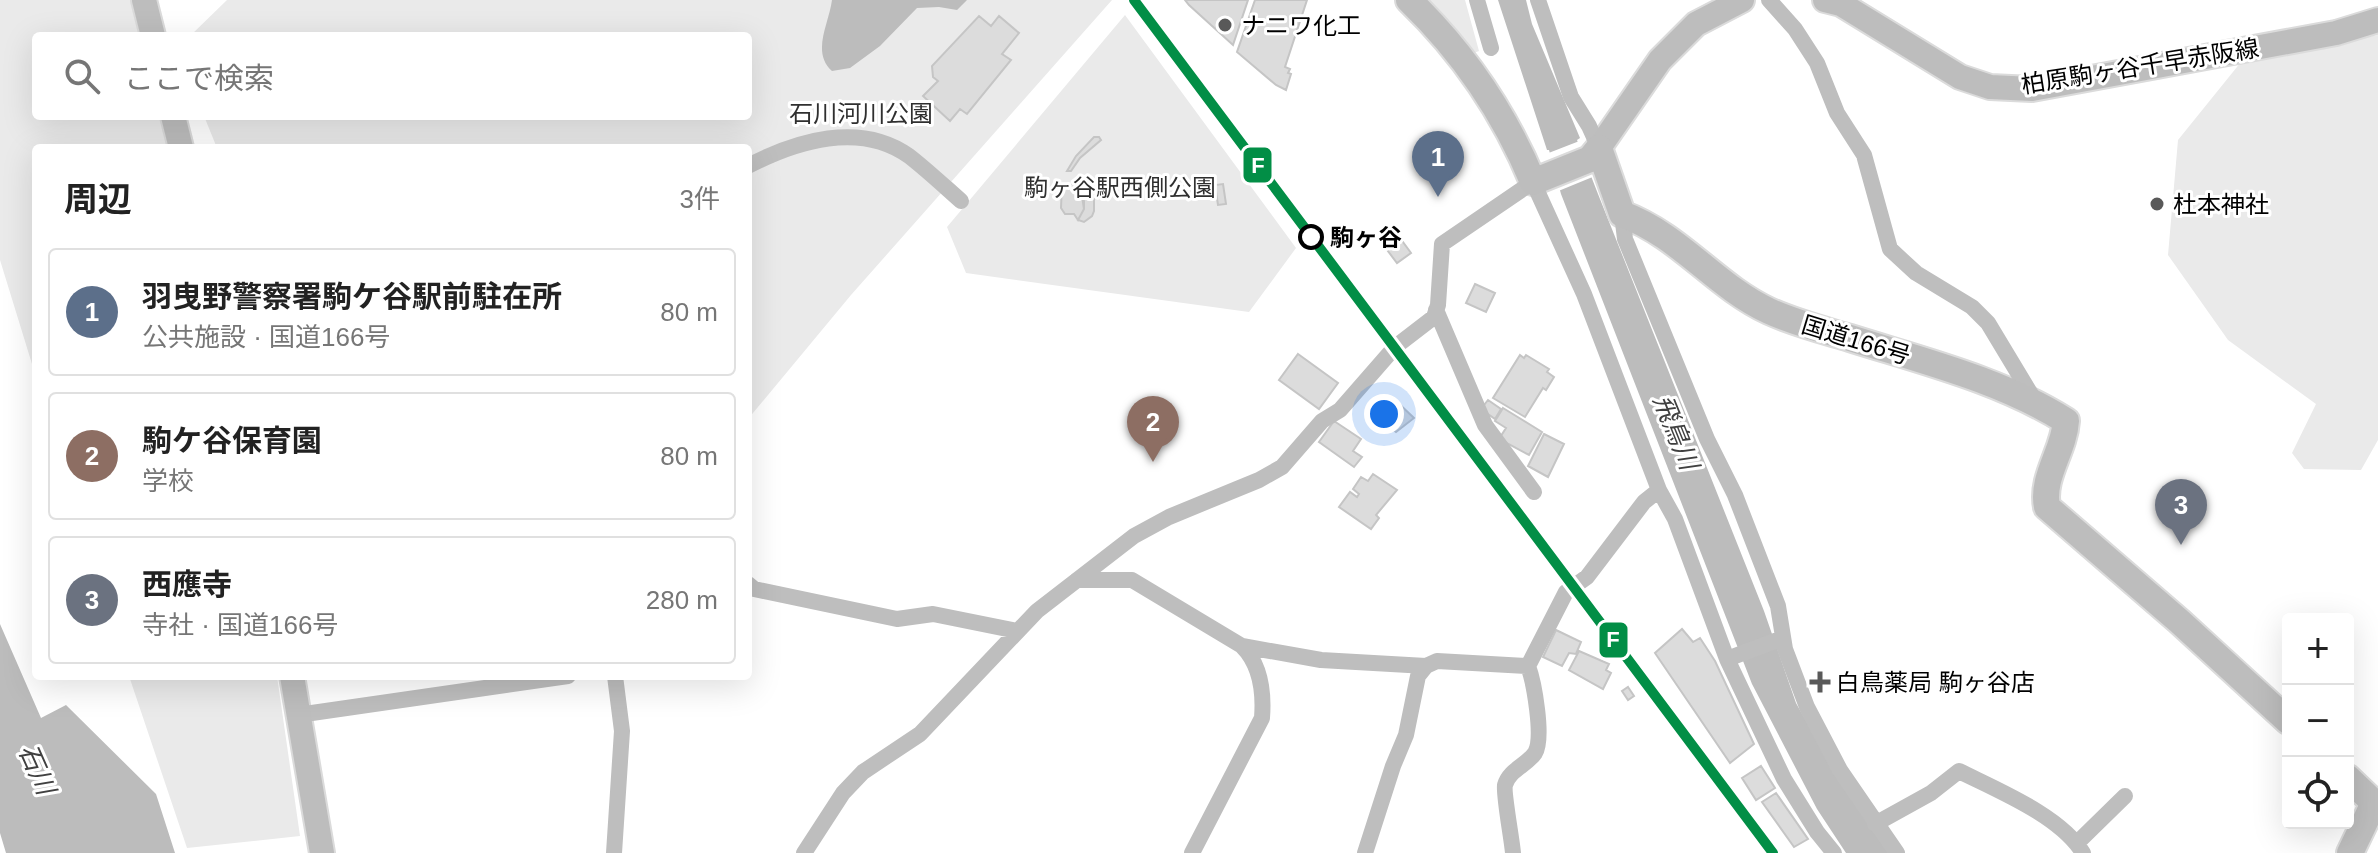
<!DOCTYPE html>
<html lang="ja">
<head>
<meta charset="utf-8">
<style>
  body { margin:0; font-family:Helvetica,"Noto Sans JP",sans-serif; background:#f6f6f6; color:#222 }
  .controls { position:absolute; right:24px; bottom:24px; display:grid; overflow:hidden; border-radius:8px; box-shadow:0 8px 32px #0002 }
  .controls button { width:72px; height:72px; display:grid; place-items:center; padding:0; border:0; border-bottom:2px solid #e0e0e0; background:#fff; color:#222; font:40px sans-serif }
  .you { position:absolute; left:1384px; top:414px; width:28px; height:28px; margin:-20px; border:6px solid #fff; border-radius:50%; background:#1a73e8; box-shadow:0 0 0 12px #1a73e833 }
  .badge { display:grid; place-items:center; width:52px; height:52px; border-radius:50%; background:#db2777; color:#fff; font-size:26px; font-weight:700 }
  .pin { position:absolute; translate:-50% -66px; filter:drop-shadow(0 2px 4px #0008) }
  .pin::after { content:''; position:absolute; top:42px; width:28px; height:24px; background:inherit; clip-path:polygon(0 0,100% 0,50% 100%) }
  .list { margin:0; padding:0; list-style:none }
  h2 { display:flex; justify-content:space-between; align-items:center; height:104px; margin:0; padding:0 32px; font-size:34px }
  h2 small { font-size:26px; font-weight:400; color:#767676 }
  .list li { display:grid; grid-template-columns:52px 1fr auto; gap:24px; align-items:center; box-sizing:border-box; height:128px; margin:0 16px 16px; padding:0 16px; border:2px solid #e0e0e0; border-radius:8px }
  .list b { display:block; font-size:30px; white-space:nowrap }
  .list p { margin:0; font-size:26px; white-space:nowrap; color:#767676 }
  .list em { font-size:26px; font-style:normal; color:#767676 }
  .icon { flex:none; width:44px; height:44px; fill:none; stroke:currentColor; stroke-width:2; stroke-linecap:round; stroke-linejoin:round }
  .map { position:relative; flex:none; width:2378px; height:853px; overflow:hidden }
  .search { position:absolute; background:#fff; box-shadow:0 8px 32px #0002; left:32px; top:32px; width:720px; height:88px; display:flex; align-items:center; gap:20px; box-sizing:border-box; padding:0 28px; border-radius:8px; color:#767676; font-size:30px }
  .panel { position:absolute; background:#fff; box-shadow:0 8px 32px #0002; left:32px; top:144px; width:720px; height:536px; border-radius:8px }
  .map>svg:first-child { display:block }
  .green { fill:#eaeaea }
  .water { fill:#bcbcbc }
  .pier { fill:#fff }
  .building { fill:#dcdcdc; stroke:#c5c5c5; stroke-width:2 }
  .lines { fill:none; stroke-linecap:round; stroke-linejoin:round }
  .primary-casing { stroke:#dbdbdb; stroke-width:28 }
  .trunk-casing { stroke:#dbdbdb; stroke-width:30 }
  .minor { stroke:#bebebe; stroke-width:16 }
  .primary { stroke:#bdbdbd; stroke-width:24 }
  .trunk { stroke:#bdbdbd; stroke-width:26 }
  .rail-1-casing { stroke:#fff; stroke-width:16 }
  .rail-1 { stroke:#028e46; stroke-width:10 }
  .poi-dot { fill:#595959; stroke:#fff; stroke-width:3 }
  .stop-dot { fill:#fff; stroke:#000; stroke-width:4 }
  .labels { text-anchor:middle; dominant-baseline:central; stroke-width:6; stroke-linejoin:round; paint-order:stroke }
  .poi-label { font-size:24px; fill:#000; stroke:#fff; text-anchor:start }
  .street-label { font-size:24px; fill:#000; stroke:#fff }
  .park-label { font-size:24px; fill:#2f2f2f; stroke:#fff }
  .stop-label { font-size:24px; font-weight:bold; fill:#000; stroke:#fff; text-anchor:start }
  .water-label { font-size:26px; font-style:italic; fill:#404040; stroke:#fff }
  .line-badge { stroke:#fff; stroke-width:3 }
  .badge-label { font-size:22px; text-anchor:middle; font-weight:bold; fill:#fff }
</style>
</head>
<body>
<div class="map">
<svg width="2378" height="853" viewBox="0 0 2378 853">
  <rect width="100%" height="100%" fill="#fff"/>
  <path class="green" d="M0,0H133L142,36H36V116H162L170,148H36V377L0,260Z
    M227,0H1112L851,295L748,419V148H217L204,116H748V36H190Z
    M1421,0H1465L1479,51L1471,54Z
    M1125,15L1296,248L1249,312L966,273L947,227Z
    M2378,35V440L2361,470L2304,469L2292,453L2316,404L2228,340L2168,255L2178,140L2241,62Z
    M129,676H277L300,836L187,848Z"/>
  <path class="water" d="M832,0H967L957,10L939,7L917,8L880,46L850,68L832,71C811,52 829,24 832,0Z
    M1498,0H1526L1532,24L1580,138L1577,140L1598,194L1764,611L1796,703L1833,769L1889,853H1846L1817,809L1752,684L1561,194L1549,150H1547Z
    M0,624L41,718L66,705L156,794L175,853H6L0,833Z"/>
  <path class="pier" d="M1582,140L1595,176L1556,192L1546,154Z"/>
  <path class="building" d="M1185,0H1248L1233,45L1189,5Z
    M1255,0H1307L1285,67L1290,69L1288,73L1291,74L1286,90L1276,85L1237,52Z
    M979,16L991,26L999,16L1019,33L1002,54L1011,60L967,114L960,109L950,121L923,96L938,81L933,77L932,66Z
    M1094,137H1099L1101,140L1080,158L1071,171H1067L1076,156Z
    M1062,184H1078V192L1082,196L1084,209L1078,220L1074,214H1065L1061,208Z
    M1223,184L1226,204L1218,205L1215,185Z
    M1083,189H1089L1094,196V211L1092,216L1084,222L1078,220L1084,209V201L1078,192Z
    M1392,227L1411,253L1397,263L1378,238Z
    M1475,284L1495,293L1486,312L1466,303Z
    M1298,354L1338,383L1319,409L1279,380Z
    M1520,355L1524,358L1526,355L1549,369L1547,372L1554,377L1546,390L1543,388L1525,417L1493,398Z
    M1395,400L1414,418L1396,432L1378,418Z
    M1488,400L1501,409L1495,419L1481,409Z
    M1503,408L1542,432L1529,455L1499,439L1506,428L1495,421Z
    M1334,421L1361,439L1353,451L1362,457L1354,467L1319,442Z
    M1544,434L1564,444L1548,477L1528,466Z
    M1373,474L1397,490L1376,515L1379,518L1371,529L1339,507L1350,492L1357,497L1359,494L1353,489L1361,477L1368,481Z
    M1682,629L1693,642L1700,638L1715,661L1754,744L1730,763L1655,653Z
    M1556,630L1581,642L1576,654L1569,653L1562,666L1543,657Z
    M1579,651L1609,664L1606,670L1611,673L1603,689L1569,670Z
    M1628,687L1634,696L1628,700L1622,691Z
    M1761,766L1775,788L1756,800L1742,778Z
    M1776,793L1808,839L1794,847L1762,802Z"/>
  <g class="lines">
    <g class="primary-casing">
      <path id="primary" d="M144,0L153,36
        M1825,0L1841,4L1960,77L1990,87L2032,89L2336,33L2378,20
        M173,116L181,148
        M1599,148L1660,60L1696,24L1742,0
        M292,676L322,853"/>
    </g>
    <g class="trunk-casing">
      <path id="trunk" d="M1409,0C1464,53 1504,112 1533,182L1590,159L1599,148
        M1599,148L1622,214C1681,236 1715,286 1769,311C1795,323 1823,330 1850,338C1923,361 2001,380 2066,421C2064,451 2041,477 2047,507L2179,621L2288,721
        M2348,778L2374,803L2350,853"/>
    </g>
    <path class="minor" d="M1477,0L1491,48
      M1538,0L1571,97L1589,126L1599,148
      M1769,0L1795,29L1817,63L1837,113L1864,155L1890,249L1916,273L1972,307L1988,323L2035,401
      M748,166C796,141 860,121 909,156C927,170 944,186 961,201
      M1622,214L1625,239L1707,439L1735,495L1778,606L1785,649L1807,707L1840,770L1897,853
      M1436,310L1485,425L1534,492
      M1077,580H1132L1242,646L1321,660L1426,666L1437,661L1528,666C1534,682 1544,738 1535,753C1527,765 1509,770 1505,785C1503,792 1512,840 1513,853
      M748,584L754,589L897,619L933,614L1017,631
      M1727,659L1783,638
      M1528,666L1566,592L1587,577L1644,502L1659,490
      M298,715L568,676
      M1875,824L1931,793L1959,771C1997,790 2061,816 2083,853
      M2077,843L2125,796
      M614,853L622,731L615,676
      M804,853L843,793L863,772L920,734L1037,611L1134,536L1169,517L1259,480L1282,467L1322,421L1340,410L1395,347L1434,317L1438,305L1442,244L1533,182L1584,294L1659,490L1675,519L1727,659L1784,779L1817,832L1834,853
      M1192,853L1262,718C1264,692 1260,664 1242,646
      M1365,853L1393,766L1406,735L1418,676L1426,666"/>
    <use href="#primary" class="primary"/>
    <use href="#trunk" class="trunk"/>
    <g class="rail-1-casing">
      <path id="rail-1" d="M1134,0L1773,853"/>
    </g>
    <use href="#rail-1" class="rail-1"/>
  </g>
  <g class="poi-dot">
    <circle cx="1225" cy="25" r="8"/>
    <circle cx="2157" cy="204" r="8"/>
    <path d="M1816 670h8v8h8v8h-8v8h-8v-8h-8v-8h8z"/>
  </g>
  <circle class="stop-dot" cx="1311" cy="237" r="11"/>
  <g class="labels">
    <g class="poi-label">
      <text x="1241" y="25">ナニワ化工</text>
      <text x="2173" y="204">杜本神社</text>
      <text x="1836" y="682">白鳥薬局 駒ヶ谷店</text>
    </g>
    <g class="street-label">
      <text transform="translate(2140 66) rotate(-9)">柏原駒ヶ谷千早赤阪線</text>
      <text transform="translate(1856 340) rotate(17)">国道166号</text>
    </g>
    <g class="park-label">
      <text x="861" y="113">石川河川公園</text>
      <text x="1120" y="187">駒ヶ谷駅西側公園</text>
    </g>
    <g class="stop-label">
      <text x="1330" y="237">駒ヶ谷</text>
    </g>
    <g class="water-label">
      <text transform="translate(1676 432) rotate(68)">飛鳥川</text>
      <text transform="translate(37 769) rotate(66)">石川</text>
    </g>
  </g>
  <g class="line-badge">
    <rect x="1242" y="146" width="31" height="38" rx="8" fill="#028e46"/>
    <rect x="1598" y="621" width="31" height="38" rx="8" fill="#028e46"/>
  </g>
  <g class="badge-label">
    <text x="1258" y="173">F</text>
    <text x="1613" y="647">F</text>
  </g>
</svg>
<div class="controls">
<button>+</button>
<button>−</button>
<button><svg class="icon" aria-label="locate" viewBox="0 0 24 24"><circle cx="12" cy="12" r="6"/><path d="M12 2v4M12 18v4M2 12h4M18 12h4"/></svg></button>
</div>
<div class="you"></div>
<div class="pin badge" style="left:1438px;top:197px;background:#5c6f8a">1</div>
<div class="pin badge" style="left:1153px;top:462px;background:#8d6e63">2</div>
<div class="pin badge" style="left:2181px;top:545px;background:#6b7280">3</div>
<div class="search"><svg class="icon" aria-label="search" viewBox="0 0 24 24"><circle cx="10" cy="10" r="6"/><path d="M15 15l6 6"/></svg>ここで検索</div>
<section class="panel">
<h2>周辺<small>3件</small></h2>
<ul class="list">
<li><span class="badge" style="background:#5c6f8a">1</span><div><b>羽曳野警察署駒ケ谷駅前駐在所</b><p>公共施設 · 国道166号</p></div><em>80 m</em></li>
<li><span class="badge" style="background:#8d6e63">2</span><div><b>駒ケ谷保育園</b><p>学校</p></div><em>80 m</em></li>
<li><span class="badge" style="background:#6b7280">3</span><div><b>西應寺</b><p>寺社 · 国道166号</p></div><em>280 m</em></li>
</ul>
</section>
</div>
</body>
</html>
